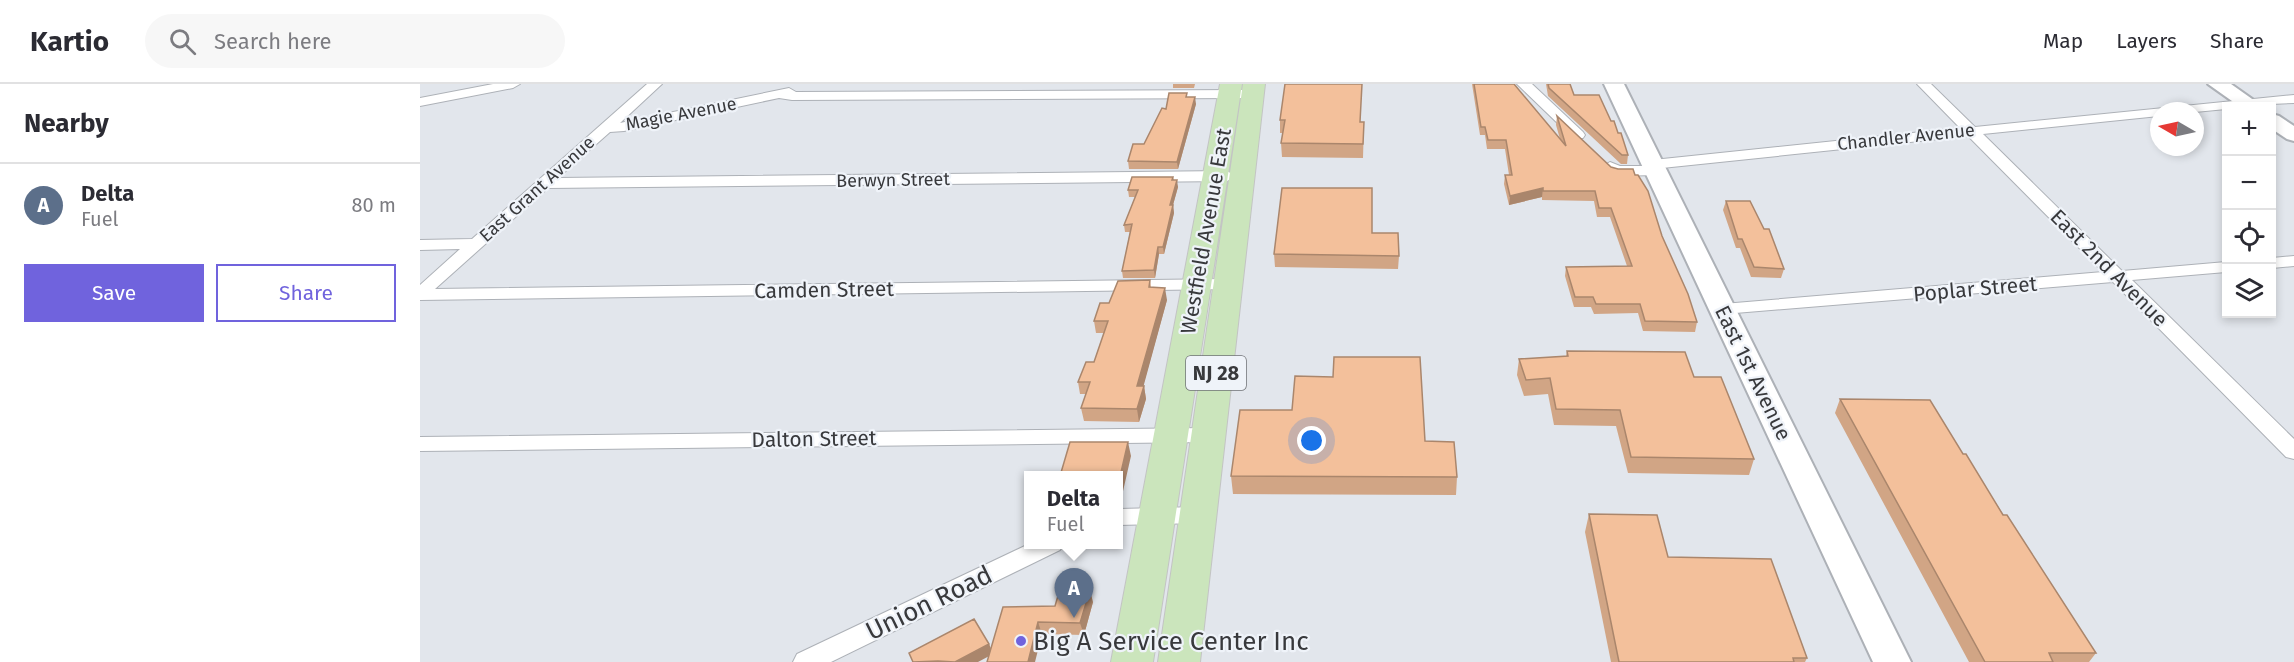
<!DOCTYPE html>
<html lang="en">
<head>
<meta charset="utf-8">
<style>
  body { margin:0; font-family:"Fira Sans",sans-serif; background:#f7f7f7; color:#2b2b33 }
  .controls { position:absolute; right:18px; top:18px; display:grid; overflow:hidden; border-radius:0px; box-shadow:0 3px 9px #0003 }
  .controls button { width:54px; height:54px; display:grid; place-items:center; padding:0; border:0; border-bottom:2px solid #e1e1e2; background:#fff; color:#2b2b33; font:30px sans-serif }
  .compass { position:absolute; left:1730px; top:18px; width:54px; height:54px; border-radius:50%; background:#fff; box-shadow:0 3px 9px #0003; rotate:279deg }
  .you { position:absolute; left:892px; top:357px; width:21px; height:21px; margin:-15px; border:4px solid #fff; border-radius:50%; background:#1a73e8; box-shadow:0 0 0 9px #1a73e833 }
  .badge { display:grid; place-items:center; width:39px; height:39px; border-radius:50%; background:#7063dd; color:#fff; font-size:20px; font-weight:700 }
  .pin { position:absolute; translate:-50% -50px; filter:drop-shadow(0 2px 3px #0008) }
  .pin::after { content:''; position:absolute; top:32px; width:21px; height:18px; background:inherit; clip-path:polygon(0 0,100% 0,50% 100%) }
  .popup { position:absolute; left:604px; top:387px; width:99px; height:78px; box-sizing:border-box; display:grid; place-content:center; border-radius:0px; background:#fff; filter:drop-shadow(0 2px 4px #0005); font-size:20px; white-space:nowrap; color:#7c7c81 }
  .popup b { font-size:22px; color:#2b2b33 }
  .popup::after { content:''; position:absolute; left:50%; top:100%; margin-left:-12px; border:12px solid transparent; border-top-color:#fff }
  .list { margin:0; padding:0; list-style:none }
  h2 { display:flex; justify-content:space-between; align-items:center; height:78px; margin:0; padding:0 24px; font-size:26px }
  h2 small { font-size:20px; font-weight:400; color:#7c7c81 }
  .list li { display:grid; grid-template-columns:39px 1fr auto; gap:18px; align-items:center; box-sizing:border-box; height:84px; padding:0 24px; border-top:2px solid #e1e1e2 }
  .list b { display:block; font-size:22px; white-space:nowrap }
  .list p { margin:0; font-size:20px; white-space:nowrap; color:#7c7c81 }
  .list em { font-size:20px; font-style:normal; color:#7c7c81 }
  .actions { display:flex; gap:12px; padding:18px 24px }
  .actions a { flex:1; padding:14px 0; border:2px solid #7063dd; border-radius:0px; text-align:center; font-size:21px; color:#7063dd }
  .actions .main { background:#7063dd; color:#fff }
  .icon { flex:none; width:33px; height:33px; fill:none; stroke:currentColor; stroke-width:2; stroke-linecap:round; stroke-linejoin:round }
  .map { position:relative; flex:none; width:1874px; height:578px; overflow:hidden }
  header { display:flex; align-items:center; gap:36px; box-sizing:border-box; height:84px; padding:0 30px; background:#fff; border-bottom:2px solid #e1e1e2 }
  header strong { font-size:28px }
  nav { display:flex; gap:33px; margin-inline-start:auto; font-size:21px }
  .search { width:420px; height:54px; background:#f7f7f7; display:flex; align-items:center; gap:15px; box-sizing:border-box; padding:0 21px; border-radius:33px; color:#7c7c81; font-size:22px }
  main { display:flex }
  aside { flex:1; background:#fff }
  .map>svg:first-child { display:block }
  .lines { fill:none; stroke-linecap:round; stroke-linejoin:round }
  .street-casing { stroke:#adb1b7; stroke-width:2 }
  .secondary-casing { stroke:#adb1b7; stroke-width:4 }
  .primary-casing { stroke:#c3c4c4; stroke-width:2 }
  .street { fill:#fff; fill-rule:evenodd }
  .secondary { fill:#fff; fill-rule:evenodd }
  .primary { fill:#cbe5bc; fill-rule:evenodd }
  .wall { fill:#d1a585 }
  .shaded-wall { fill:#aa866c }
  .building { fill:#f3c09b; stroke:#aa866c; stroke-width:1.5 }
  .poi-dot { fill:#7063dd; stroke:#eff3f9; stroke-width:2 }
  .labels { text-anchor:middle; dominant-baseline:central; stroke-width:4.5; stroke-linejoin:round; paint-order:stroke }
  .far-street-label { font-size:18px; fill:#38393c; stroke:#eff3f9 }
  .shield { fill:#eff3f9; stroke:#6f7175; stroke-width:1.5 }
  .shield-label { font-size:20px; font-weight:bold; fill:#38393c }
  .street-label { font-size:21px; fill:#38393c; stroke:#eff3f9 }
  .near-street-label { font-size:26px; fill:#38393c; stroke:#eff3f9 }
  .near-poi-label { font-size:26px; fill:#38393c; stroke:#eff3f9; text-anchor:start }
</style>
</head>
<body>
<header>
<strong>Kartio</strong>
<div class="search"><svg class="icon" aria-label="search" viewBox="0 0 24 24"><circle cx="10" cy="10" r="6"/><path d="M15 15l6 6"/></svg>Search here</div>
<nav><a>Map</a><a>Layers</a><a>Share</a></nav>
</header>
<main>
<aside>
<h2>Nearby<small></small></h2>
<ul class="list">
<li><span class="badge" style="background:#5c6f8a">A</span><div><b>Delta</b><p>Fuel</p></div><em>80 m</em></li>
</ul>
<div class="actions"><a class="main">Save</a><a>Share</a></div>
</aside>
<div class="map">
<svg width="1874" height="578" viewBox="0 0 1874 578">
  <rect width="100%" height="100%" fill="#e2e6ec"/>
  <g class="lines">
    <g class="street-casing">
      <path id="street" d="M73,0H100L93,4L0,22V14Z
        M227,0H242L200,39L369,4L376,8L824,6L831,10L824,14L372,16L359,14L204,47L190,48L138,94L807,87L815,92L807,97L128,104L15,205L807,195L813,196L816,200L813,204L807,205L0,216V201L40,165L0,166V156L52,155Z
        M1097,0H1112L1163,48L1165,51L1163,54H1153Z
        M1497,0H1511L1555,43L1874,11V19L1806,22V25L1775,28L1739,27V32L1563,50L1702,187L1806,178V188L1712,196L1874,355V375L1866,373L1693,198L1303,230L1297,229L1294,225L1297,221L1303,220L1683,188L1548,52L1242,84L1244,86L1241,89L1236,91L1196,92L1191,90L1183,82L1190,78L1200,82H1227L1228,77L1233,76L1540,44Z
        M1874,172V182L1852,184V174Z
        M788,344L795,346L798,351L795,356L788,358L0,367V353Z
        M778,423L786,425L789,431L786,437L778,439L699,441V425Z
        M609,460H643L640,466L411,578H373L377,570Z"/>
    </g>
    <g class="secondary-casing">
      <path id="secondary" d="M1184,0H1204L1491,578H1453Z
        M1788,0H1811L1842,22H1819Z
        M1852,30L1859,32L1874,42V57L1867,55L1852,45Z"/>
    </g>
    <g class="primary-casing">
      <path id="primary" d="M800,0H822L733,578H691Z
        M823,0H845L780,578H738Z"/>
    </g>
    <use href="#street" class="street"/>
    <use href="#secondary" class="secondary"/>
    <use href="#primary" class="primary"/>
  </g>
  <path class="wall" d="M753,0H775L774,4H753Z
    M1052,0H1094L1140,55L1136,41L1137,32L1191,83L1215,91L1242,152L1277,238L1275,248L1223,247L1218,229L1174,230L1171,223H1154L1145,192L1146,183L1207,182L1190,133H1177L1174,117L1122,116V113L1089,121L1084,100L1085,91H1089L1085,65H1067L1065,51H1060Z
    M1126,0H1150L1154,11L1191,37L1198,49L1208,71L1207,80H1201L1128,12Z
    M768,13L776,20L758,85H709L708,77L724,60L746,25Z
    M860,36L944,38L943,74L862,73L861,59L863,49H860Z
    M753,93L754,96L758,103L753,121L754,129L744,170H739L735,194H703L702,187L710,148H705L704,141L715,113H709L708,106Z
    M1306,117L1364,185L1361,194L1331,193L1320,164H1316L1303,126Z
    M952,149L979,172L978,185L855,183L854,170Z
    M730,196L731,203L747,216L723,302H724L726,315L719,338L664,337L661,324L666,310H660L658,298L674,278L684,249H676L674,237L689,219Z
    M1147,267L1274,293L1334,375L1329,391L1208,389L1196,342L1134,341L1128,310L1104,312L1097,291L1099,275L1146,272Z
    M1420,315L1543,370L1676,569L1669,578H1549L1415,329Z
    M1005,357L1037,393L1036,411L813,410L811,392Z
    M1169,430L1248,473L1387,574L1385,578H1191L1165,448Z
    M673,518L664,551L622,550L569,572V560L571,565L635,522Z"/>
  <path class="shaded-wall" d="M775,13L776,20L758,85L757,78Z
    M757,96L758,103L751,128L750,121Z
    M1123,104L1122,113L1089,121L1090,112Z
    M753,121L754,129L744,170L743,163Z
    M738,163L739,170L735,194L734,186Z
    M745,204L747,216L720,315L717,302Z
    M724,302L726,315L719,338L717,325Z
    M708,358L711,372L701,416L699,408V397Z
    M670,506L673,518L664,551L660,539Z
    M618,538L622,550L615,578H608Z
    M569,560L573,570L558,578H535Z"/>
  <path class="building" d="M865,0H942L940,38H944L943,60L861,59L865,36H860Z
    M1054,0H1094L1146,62L1137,32L1191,83L1198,85H1213L1215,91H1218L1228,107L1242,152L1268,210L1277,238L1225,237L1220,220H1176L1173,213H1155L1146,183L1212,182L1191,124H1179L1175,107H1123V104L1090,112L1085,91H1092L1086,56H1068L1065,43H1061Z
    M1128,0H1150L1154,11H1179L1191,37H1194L1198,49H1201L1208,71H1202L1129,4Z
    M749,9H767L766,13H775L757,78L708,77L713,60H724L742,24L746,25Z
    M712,93H753L752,96H757L750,121H753L746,151L743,163H738L734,186L702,187L712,140L704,141L718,106H708Z
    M862,104H952V149H978L979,172L854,170Z
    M1306,117H1330L1344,145H1349L1364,185L1334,183L1322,155H1318Z
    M730,196L729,203L745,204L717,302H724L717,325L661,324L670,298H658L666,278H674L688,237H674L680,219H689L698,197Z
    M1147,267L1265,268L1274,293H1301L1334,375L1211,373L1200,326L1136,325L1130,294L1106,296L1099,275L1148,272Z
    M914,273H1000L1005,357L1034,358L1037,393L811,392L820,326H872L875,292L913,293Z
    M1420,315L1510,316L1543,370H1546L1583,431H1587L1676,569H1629L1633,578H1565Z
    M650,358H708L699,397V392H640Z
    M1169,430L1237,431L1248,473L1351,475L1387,574H1373L1374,578H1199Z
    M640,505L670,506L660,539L618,538L608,578H567L583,523L635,522Z
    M554,535L569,560L535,578L518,577L493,578L489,569Z"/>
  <circle class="poi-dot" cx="601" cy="557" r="6"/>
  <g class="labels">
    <g class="far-street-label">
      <text transform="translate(261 30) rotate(-11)">Magie Avenue</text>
      <text transform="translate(1486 53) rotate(-6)">Chandler Avenue</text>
      <text transform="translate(473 96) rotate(-1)">Berwyn Street</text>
      <text transform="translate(117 105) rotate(-42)">East Grant Avenue</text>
    </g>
    <rect class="shield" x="766" y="272" width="60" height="34" rx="4.5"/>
    <g class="shield-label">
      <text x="796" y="289">NJ 28</text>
    </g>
    <g class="street-label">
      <text transform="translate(786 147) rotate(-80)">Westfield Avenue East</text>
      <text transform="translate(1689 184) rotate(45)">East 2nd Avenue</text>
      <text transform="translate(1555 205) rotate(-5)">Poplar Street</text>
      <text transform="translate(404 206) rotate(-1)">Camden Street</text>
      <text transform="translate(1333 289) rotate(64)">East 1st Avenue</text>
      <text transform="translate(394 355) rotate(-1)">Dalton Street</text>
    </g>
    <g class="near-street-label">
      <text transform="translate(509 519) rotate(-26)">Union Road</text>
    </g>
    <g class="near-poi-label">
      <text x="613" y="557">Big A Service Center Inc</text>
    </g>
  </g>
</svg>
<div class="controls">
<button>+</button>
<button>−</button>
<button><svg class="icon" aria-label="locate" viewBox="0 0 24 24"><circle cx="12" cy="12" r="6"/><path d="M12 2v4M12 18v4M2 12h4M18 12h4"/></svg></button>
<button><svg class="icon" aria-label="layers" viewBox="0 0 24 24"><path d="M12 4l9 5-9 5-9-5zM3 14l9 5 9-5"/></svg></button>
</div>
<svg class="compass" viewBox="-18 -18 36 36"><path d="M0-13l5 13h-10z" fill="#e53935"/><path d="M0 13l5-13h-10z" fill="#7c7c81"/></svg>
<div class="you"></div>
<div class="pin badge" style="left:654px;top:534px;background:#5c6f8a">A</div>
<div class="popup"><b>Delta</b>Fuel</div>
</div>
</main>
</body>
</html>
